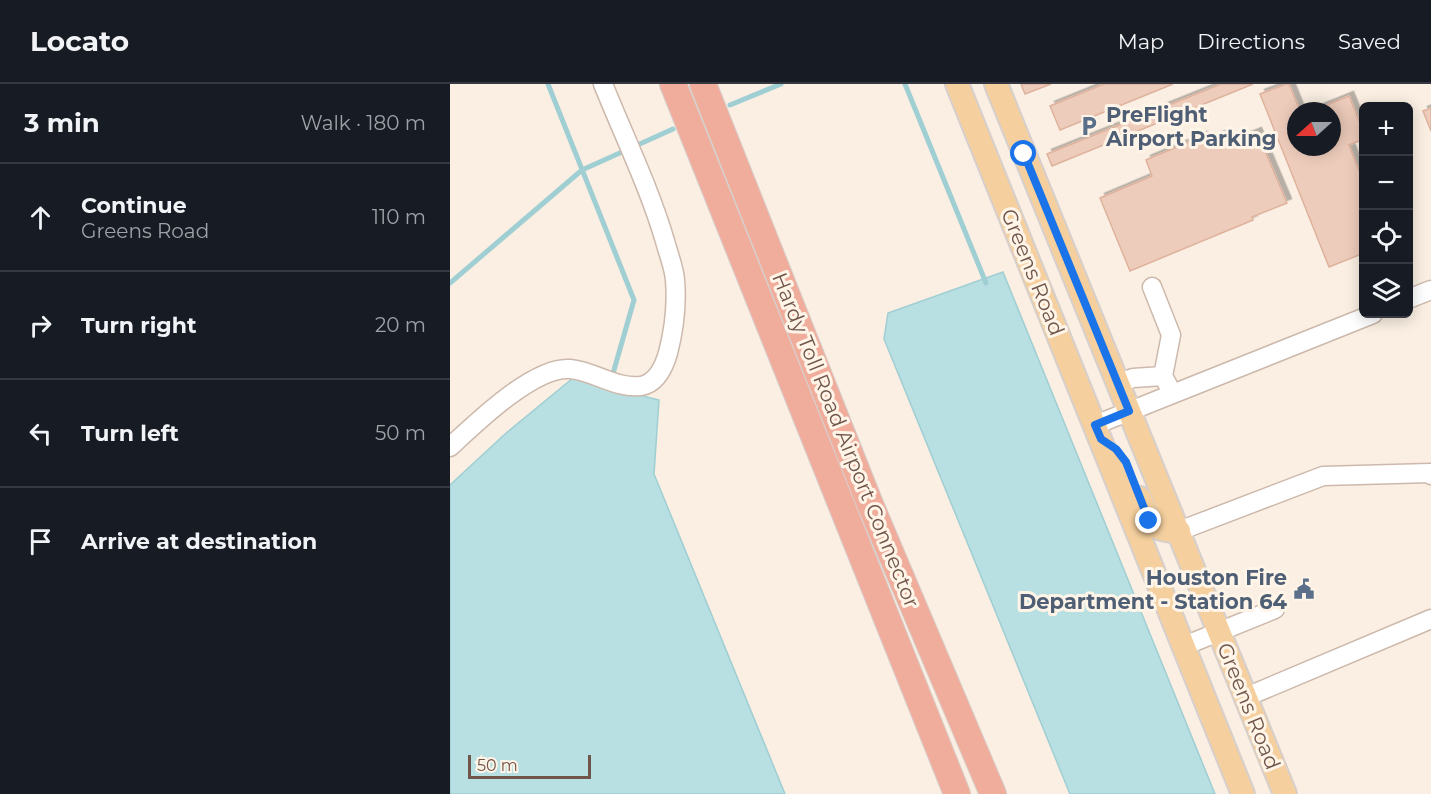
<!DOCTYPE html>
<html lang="en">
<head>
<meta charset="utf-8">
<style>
  body { margin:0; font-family:Montserrat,sans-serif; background:#20242c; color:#f1f3f6 }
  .controls { position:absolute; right:18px; top:18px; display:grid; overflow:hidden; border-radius:9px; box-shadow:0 3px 15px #0003 }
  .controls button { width:54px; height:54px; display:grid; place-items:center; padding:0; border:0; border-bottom:2px solid #363941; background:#171b24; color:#f1f3f6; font:30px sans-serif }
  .compass { position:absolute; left:837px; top:18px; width:54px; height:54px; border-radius:50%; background:#171b24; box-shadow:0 3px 15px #0003; rotate:249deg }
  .scale { position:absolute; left:18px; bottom:15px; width:123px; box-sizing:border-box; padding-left:6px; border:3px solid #70554a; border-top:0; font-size:16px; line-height:21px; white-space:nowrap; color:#70554a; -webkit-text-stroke:4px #fef4e7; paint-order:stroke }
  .stop { position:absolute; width:18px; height:18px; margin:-14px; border:4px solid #1a73e8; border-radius:50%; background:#fff }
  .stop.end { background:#1a73e8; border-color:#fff; box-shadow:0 2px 6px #0008 }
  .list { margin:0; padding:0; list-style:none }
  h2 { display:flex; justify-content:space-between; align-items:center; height:78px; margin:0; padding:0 24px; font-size:26px }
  h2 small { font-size:20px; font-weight:400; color:#9ea1a6 }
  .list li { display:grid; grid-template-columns:39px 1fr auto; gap:18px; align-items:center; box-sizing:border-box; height:108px; padding:0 24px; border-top:2px solid #363941 }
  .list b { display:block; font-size:22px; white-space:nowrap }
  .list p { margin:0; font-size:20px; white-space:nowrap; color:#9ea1a6 }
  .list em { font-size:20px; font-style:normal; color:#9ea1a6 }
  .icon { flex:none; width:33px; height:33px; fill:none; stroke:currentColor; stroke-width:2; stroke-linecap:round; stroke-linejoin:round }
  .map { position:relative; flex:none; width:981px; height:710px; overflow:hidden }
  header { display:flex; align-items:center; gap:36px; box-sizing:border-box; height:84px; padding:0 30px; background:#171b24; border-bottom:2px solid #363941 }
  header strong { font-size:28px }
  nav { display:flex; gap:33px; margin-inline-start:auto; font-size:21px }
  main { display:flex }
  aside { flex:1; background:#171b24 }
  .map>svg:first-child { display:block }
  .water { fill:#b8dfe2; stroke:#9fced3; stroke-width:1.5 }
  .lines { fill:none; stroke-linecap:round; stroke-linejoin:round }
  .stream { stroke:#9fced3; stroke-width:5 }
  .building { fill:#ecb; stroke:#dfb29d; stroke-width:1.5; filter:url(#shadow) }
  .minor-casing { stroke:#cdb9ac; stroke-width:21 }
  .major-casing { stroke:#d7cfcc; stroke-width:26 }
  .highway-casing { stroke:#d7cfcc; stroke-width:28 }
  .minor { stroke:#fff; stroke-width:18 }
  .major { stroke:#f5d09e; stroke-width:22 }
  .highway { stroke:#f1ad9c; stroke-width:26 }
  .route { stroke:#1a73e8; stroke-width:8 }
  .labels { text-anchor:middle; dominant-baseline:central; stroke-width:6; stroke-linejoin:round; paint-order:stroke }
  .service-label { font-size:21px; font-weight:bold; fill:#4e5e75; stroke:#fef4e7; text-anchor:start }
  .street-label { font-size:21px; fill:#70554a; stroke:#fef4e7 }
</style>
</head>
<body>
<header>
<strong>Locato</strong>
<nav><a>Map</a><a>Directions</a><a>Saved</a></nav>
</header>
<main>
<aside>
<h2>3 min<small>Walk · 180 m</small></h2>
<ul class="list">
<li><svg class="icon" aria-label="ahead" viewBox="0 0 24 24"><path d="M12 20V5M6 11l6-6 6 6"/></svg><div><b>Continue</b><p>Greens Road</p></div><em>110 m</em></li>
<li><svg class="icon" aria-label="right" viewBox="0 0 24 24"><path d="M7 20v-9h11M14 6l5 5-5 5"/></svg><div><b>Turn right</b></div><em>20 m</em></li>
<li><svg class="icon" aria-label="left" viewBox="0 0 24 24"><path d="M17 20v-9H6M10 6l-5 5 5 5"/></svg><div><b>Turn left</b></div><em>50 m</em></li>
<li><svg class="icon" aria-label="arrive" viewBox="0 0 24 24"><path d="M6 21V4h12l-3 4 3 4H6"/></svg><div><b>Arrive at destination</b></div></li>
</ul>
</aside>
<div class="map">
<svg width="981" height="710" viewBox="0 0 981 710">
  <defs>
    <filter id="shadow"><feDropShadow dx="4.5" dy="-4.5" stdDeviation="0" flood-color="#0004"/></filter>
  </defs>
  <rect width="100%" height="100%" fill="#faefe2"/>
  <path class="water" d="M553,188L765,710H620L434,255L438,229Z
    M123,294L209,316L204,390L335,710H0V401L55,350Z"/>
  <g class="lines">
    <path class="stream" d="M98,0L184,216L162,293
      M455,0L536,199
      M280,21L331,0
      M0,199L132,86L223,45"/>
  </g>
  <path class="building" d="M571,0H601L575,10Z
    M654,0H723L610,46L600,22Z
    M771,0H803L602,82L597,70Z
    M836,0H839L850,27H846V63H882V27H862L899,12L914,49V55L899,61L914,99V169L879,183L810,10Z
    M981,24V47L973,27Z
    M807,48L837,119L802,133L803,136L680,187L650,114L702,92L696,76L753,52L755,57L771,51L775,61Z"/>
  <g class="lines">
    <g class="minor-casing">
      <path id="minor" d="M702,203L721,251L713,292
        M958,215L981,206
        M668,299L683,294L713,292L719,303
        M645,341L923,230
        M0,363C26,339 84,282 120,285C144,287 166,305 191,302C207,299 214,283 218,269C224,246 227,220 225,196C224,183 218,169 215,157C199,103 174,52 153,0
        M729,447L873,392L980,389L981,391
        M734,562L825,525
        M796,613L981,535"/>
    </g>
    <g class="major-casing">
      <path id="major" d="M507,0L793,710
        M546,0L835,710
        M690,414C700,439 700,447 729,447"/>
    </g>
    <g class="highway-casing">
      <path id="highway" d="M223,0L507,710
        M253,0L420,420L543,710"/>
    </g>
    <use href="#minor" class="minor"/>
    <use href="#major" class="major"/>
    <use href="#highway" class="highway"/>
  </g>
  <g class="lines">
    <path class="route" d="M574,70L679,327L645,341L651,355L666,365L676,378L699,437"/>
  </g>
  <defs>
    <g id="parking-bare" transform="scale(1.62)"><path d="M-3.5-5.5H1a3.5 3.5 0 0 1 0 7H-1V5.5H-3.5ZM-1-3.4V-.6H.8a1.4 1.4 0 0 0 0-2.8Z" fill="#5c6f8a" stroke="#fef4e7" stroke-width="2.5" paint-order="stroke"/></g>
    <g id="civic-bare" transform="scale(1.62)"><path d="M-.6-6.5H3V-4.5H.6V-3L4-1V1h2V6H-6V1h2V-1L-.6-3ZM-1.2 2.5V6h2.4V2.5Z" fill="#5c6f8a" stroke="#fef4e7" stroke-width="2.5" paint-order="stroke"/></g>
  </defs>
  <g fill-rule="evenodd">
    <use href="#parking-bare" x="639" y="42"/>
    <use href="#civic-bare" x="854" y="505"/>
  </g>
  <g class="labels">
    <g class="service-label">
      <text x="656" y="30">PreFlight<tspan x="656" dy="24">Airport Parking</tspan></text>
      <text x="837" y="493" text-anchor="end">Houston Fire<tspan x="837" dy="24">Department - Station 64</tspan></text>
    </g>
    <g class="street-label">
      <text transform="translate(583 188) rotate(68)">Greens Road</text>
      <text transform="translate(396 356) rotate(68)">Hardy Toll Road Airport Connector</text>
      <text transform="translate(799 622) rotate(68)">Greens Road</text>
    </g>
  </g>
</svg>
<div class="controls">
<button>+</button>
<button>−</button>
<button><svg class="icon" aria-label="locate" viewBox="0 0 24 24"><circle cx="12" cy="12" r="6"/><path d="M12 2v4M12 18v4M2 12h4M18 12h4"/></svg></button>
<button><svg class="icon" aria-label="layers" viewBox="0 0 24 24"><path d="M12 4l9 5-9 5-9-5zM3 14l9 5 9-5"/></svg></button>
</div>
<svg class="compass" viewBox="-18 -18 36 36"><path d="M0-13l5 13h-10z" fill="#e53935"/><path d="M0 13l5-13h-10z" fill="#9ea1a6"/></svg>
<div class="scale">50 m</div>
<div class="stop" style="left:574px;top:70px"></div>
<div class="stop end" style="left:699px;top:437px"></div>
</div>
</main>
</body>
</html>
